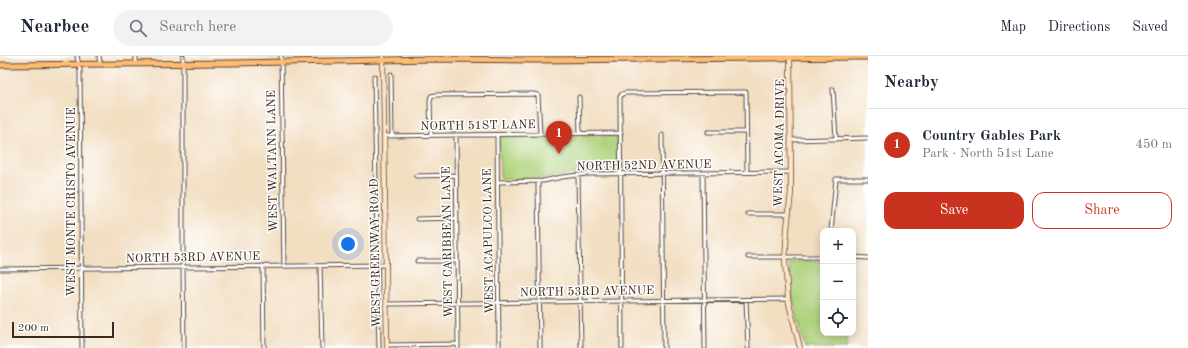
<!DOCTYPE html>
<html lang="en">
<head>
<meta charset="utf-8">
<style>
  body { margin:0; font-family:"Old Standard TT",serif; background:#f2f2f3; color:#1f2937 }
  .controls { position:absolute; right:12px; bottom:12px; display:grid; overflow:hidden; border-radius:8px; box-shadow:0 2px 10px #0003 }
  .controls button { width:36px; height:36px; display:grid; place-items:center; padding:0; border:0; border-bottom:1px solid #e0e1e3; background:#fff; color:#1f2937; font:20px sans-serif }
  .scale { position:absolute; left:12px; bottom:10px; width:102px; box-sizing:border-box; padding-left:4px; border:2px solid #3b2a1e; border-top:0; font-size:11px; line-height:14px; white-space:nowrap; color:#3b2a1e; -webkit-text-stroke:3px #fff; paint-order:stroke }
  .you { position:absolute; left:348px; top:188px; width:14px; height:14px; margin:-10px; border:3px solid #fff; border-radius:50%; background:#1a73e8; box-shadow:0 0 0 6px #1a73e833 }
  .badge { display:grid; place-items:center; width:26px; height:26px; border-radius:50%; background:#c8321e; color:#fff; font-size:13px; font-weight:700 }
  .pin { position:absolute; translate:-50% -33px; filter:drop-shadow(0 1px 2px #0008) }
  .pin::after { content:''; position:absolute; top:21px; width:14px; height:12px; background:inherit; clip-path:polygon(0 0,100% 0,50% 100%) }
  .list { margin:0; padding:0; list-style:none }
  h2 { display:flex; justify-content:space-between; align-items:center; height:52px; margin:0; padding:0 16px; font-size:17px }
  h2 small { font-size:13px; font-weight:400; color:#747a83 }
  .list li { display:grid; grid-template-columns:26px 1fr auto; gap:12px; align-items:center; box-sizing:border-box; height:72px; padding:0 16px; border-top:1px solid #e0e1e3 }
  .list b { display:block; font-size:15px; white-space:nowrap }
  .list p { margin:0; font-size:13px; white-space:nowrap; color:#747a83 }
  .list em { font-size:13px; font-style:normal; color:#747a83 }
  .actions { display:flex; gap:8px; padding:12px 16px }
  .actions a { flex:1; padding:9px 0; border:1px solid #c8321e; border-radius:12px; text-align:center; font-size:14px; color:#c8321e }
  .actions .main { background:#c8321e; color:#fff }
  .icon { flex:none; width:22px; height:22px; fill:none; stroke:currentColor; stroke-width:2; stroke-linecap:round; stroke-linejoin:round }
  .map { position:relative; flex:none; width:868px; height:292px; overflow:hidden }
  header { display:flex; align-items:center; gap:24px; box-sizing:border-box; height:56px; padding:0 20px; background:#fff; border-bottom:1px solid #e0e1e3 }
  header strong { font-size:19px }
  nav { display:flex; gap:22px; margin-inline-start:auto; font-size:14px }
  .search { width:280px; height:36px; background:#f2f2f3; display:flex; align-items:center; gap:10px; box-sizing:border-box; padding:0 14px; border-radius:22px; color:#747a83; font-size:15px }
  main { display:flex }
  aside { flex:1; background:#fff }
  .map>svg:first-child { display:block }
  .green { fill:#afd27b; stroke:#757e4c }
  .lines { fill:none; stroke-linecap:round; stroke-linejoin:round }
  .street-casing { stroke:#564536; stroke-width:5 }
  .secondary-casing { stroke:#564536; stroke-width:6 }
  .primary-casing { stroke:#564536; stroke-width:7 }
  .street { stroke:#fff; stroke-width:3 }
  .secondary { stroke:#ffe4c6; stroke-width:4.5 }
  .primary { stroke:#ffbb71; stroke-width:5 }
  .labels { text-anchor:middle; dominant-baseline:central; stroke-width:3; stroke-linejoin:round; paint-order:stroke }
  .street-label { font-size:12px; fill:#3b2a1e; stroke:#fff }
</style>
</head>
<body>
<header>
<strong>Nearbee</strong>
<div class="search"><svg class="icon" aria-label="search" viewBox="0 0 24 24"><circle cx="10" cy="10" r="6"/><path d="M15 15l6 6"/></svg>Search here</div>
<nav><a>Map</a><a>Directions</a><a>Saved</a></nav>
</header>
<main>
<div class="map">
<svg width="868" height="292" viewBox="0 0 868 292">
  <rect width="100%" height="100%" fill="#fff"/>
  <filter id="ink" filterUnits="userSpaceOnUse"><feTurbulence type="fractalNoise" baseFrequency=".025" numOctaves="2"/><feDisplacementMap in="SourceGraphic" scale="8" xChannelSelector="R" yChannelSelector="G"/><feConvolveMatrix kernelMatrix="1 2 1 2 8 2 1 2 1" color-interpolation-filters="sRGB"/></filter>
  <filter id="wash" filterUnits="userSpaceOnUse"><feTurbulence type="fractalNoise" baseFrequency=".012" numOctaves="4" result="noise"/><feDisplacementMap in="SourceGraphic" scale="16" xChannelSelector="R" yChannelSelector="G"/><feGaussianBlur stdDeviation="0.9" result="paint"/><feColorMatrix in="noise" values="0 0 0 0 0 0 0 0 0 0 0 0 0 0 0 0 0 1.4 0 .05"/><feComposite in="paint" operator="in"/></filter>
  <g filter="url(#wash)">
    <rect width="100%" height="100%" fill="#f2dec1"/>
    <path class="green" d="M617,80L618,83V112L617,115L578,117L539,123H504L500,121L499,83L501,81Z
      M791,205H823V277H847V292H805L792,239L789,207Z"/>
  </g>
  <g filter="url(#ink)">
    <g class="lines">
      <g class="street-casing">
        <path id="street" d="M77,0L80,14L82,292
          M99,0L100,8
          M136,0V8
          M183,0V211L184,292
          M281,0L284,210
          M391,18L392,80
          M374,20L379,292
          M833,33L836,83
          M579,41L580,78
          M708,76H746
          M431,79L430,45L431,40L436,39L533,38L538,39L540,78
          M456,79L458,292
          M497,79L499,292
          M662,79L664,292
          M384,80L621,77
          M791,84L868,82
          M703,117L705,292
          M578,119L581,292
          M416,120L456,119
          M498,126L543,125L562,121L587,118L792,116
          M538,126L540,292
          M748,158H789
          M417,163L456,162
          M831,175L836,123H868
          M748,201H823
          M853,201L868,202
          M417,205H457
          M263,210L264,292
          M320,210L322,292
          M0,213L386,209
          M746,244L748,292
          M387,248L788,243
          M387,289L458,288
          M622,292L620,41L622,38L625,37L746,36L747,116"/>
      </g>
      <g class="secondary-casing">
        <path id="secondary" d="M383,0L387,292
          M790,0L791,136L787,173L785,205L788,243L800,292"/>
      </g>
      <g class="primary-casing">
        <path id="primary" d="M0,9L232,7L432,3L537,4L868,1"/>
      </g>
      <use href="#street" class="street"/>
      <use href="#secondary" class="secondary"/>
      <use href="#primary" class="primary"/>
    </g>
  </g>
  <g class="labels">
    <g class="street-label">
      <text transform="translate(478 70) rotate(-1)">NORTH 51ST LANE</text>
      <text transform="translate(780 87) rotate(-89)">WEST ACOMA DRIVE</text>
      <text transform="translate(273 105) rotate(-91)">WEST WALTANN LANE</text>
      <text transform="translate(644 110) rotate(-1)">NORTH 52ND AVENUE</text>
      <text transform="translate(72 146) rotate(-90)">WEST MONTE CRISTO AVENUE</text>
      <text transform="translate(489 185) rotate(-91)">WEST ACAPULCO LANE</text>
      <text transform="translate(448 186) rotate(-91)">WEST CARIBBEAN LANE</text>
      <text transform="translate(376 197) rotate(-91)">WEST GREENWAY ROAD</text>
      <text transform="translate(193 202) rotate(-1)">NORTH 53RD AVENUE</text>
      <text transform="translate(587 236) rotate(-1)">NORTH 53RD AVENUE</text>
    </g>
  </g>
</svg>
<div class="controls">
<button>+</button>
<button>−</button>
<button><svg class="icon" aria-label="locate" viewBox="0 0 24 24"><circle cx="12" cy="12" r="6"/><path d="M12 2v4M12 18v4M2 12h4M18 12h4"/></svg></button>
</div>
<div class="scale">200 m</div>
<div class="you"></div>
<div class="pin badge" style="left:559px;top:98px">1</div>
</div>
<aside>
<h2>Nearby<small></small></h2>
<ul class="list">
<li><span class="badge">1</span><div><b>Country Gables Park</b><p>Park · North 51st Lane</p></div><em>450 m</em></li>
</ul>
<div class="actions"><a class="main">Save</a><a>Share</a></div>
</aside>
</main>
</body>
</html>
